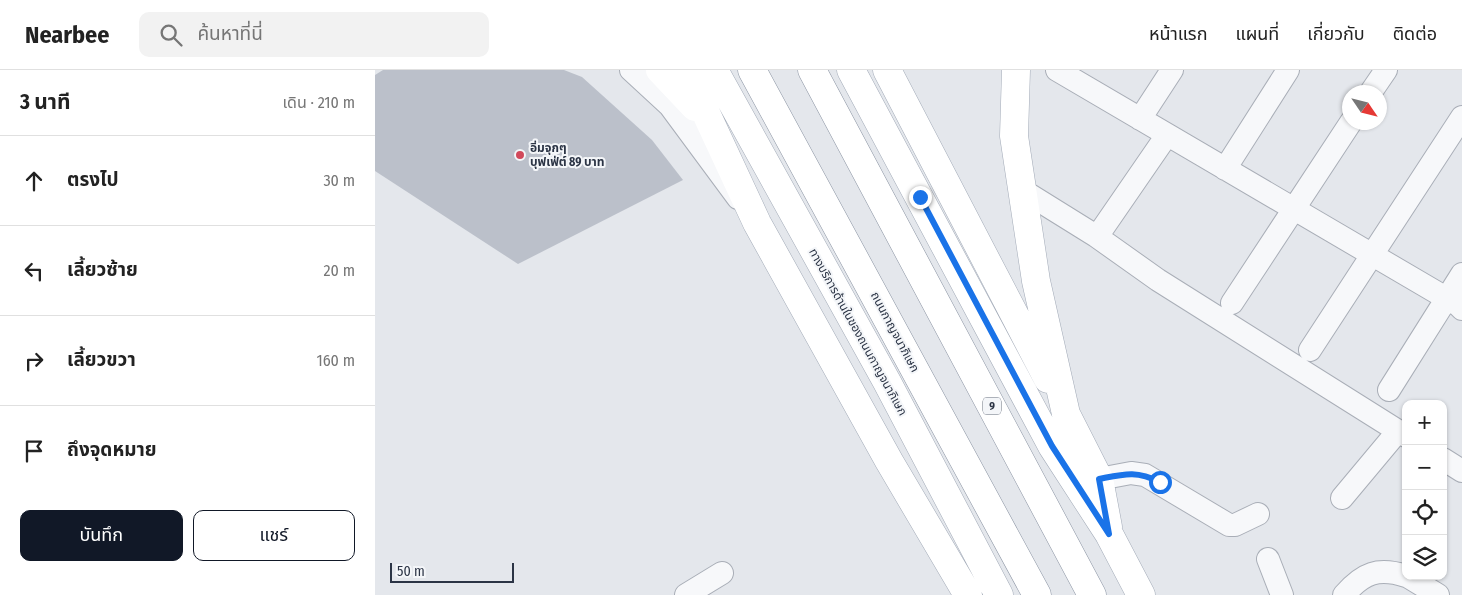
<!DOCTYPE html>
<html lang="th">
<head>
<meta charset="utf-8">
<style>
  body { margin:0; font-family:"Fira Sans Condensed","Noto Sans Thai",sans-serif; background:#f2f2f2; color:#222 }
  .controls { position:absolute; right:15px; bottom:15px; display:grid; overflow:hidden; border-radius:10px; box-shadow:0 1px 4px #0004 }
  .controls button { width:45px; height:45px; display:grid; place-items:center; padding:0; border:0; border-bottom:1px solid #e0e0e0; background:#fff; color:#222; font:25px sans-serif }
  .compass { position:absolute; left:967px; top:15px; width:45px; height:45px; border-radius:50%; background:#fff; box-shadow:0 1px 4px #0004; rotate:125deg }
  .scale { position:absolute; left:15px; bottom:12px; width:124px; box-sizing:border-box; padding-left:5px; border:2px solid #2b3445; border-top:0; font-size:14px; line-height:18px; white-space:nowrap; color:#2b3445; -webkit-text-stroke:4px #f4f6f9; paint-order:stroke }
  .stop { position:absolute; width:15px; height:15px; margin:-11px; border:4px solid #1a73e8; border-radius:50%; background:#fff }
  .stop.end { background:#1a73e8; border-color:#fff; box-shadow:0 1px 5px #0008 }
  .list { margin:0; padding:0; list-style:none }
  h2 { display:flex; justify-content:space-between; align-items:center; height:65px; margin:0; padding:0 20px; font-size:21px }
  h2 small { font-size:16px; font-weight:400; color:#767676 }
  .list li { display:grid; grid-template-columns:32px 1fr auto; gap:15px; align-items:center; box-sizing:border-box; height:90px; padding:0 20px; border-top:1px solid #e0e0e0 }
  .list b { display:block; font-size:19px; white-space:nowrap }
  .list em { font-size:16px; font-style:normal; color:#767676 }
  .actions { display:flex; gap:10px; padding:15px 20px }
  .actions a { flex:1; padding:11px 0; border:1px solid #111827; border-radius:10px; text-align:center; font-size:18px; color:#111827 }
  .actions .main { background:#111827; color:#fff }
  .icon { flex:none; width:28px; height:28px; fill:none; stroke:currentColor; stroke-width:2; stroke-linecap:round; stroke-linejoin:round }
  .map { position:relative; flex:none; width:1087px; height:525px; overflow:hidden }
  header { display:flex; align-items:center; gap:30px; box-sizing:border-box; height:70px; padding:0 25px; background:#fff; border-bottom:1px solid #e0e0e0 }
  header strong { font-size:24px }
  nav { display:flex; gap:28px; margin-inline-start:auto; font-size:18px }
  .search { width:350px; height:45px; background:#f2f2f2; display:flex; align-items:center; gap:12px; box-sizing:border-box; padding:0 18px; border-radius:10px; color:#767676; font-size:19px }
  main { display:flex }
  aside { flex:1; background:#fff }
  .map>svg:first-child { display:block }
  .building { fill:#bbc0ca }
  .lines { fill:none; stroke-linecap:round; stroke-linejoin:round }
  .minor-casing { stroke:#a9aeb7; stroke-width:24 }
  .major-casing { stroke:#a3abb8; stroke-width:29 }
  .highway-casing { stroke:#8b94a3; stroke-width:29 }
  .minor { stroke:#f7f8fa; stroke-width:22 }
  .major { stroke:#fff; stroke-width:28 }
  .highway { stroke:#fff; stroke-width:28 }
  .route { stroke:#1a73e8; stroke-width:6 }
  .poi-dot { fill:#d1495b; stroke:#f4f6f9; stroke-width:2 }
  .labels { text-anchor:middle; dominant-baseline:central; stroke-width:4; stroke-linejoin:round; paint-order:stroke }
  .shield { fill:#f4f6f9; stroke:#676e7b; stroke-width:1 }
  .shield-label { font-size:11px; font-weight:bold; fill:#2b3445 }
  .poi-label { font-size:12px; font-weight:bold; fill:#2b3445; stroke:#f4f6f9; text-anchor:start }
  .street-label { font-size:12px; fill:#2b3445; stroke:#f4f6f9 }
</style>
</head>
<body>
<header>
<strong>Nearbee</strong>
<div class="search"><svg class="icon" aria-label="search" viewBox="0 0 24 24"><circle cx="10" cy="10" r="6"/><path d="M15 15l6 6"/></svg>ค้นหาที่นี่</div>
<nav><a>หน้าแรก</a><a>แผนที่</a><a>เกี่ยวกับ</a><a>ติดต่อ</a></nav>
</header>
<main>
<aside>
<h2>3 นาที<small>เดิน · 210 m</small></h2>
<ul class="list">
<li><svg class="icon" aria-label="ahead" viewBox="0 0 24 24"><path d="M12 20V5M6 11l6-6 6 6"/></svg><div><b>ตรงไป</b></div><em>30 m</em></li>
<li><svg class="icon" aria-label="left" viewBox="0 0 24 24"><path d="M17 20v-9H6M10 6l-5 5 5 5"/></svg><div><b>เลี้ยวซ้าย</b></div><em>20 m</em></li>
<li><svg class="icon" aria-label="right" viewBox="0 0 24 24"><path d="M7 20v-9h11M14 6l5 5-5 5"/></svg><div><b>เลี้ยวขวา</b></div><em>160 m</em></li>
<li><svg class="icon" aria-label="arrive" viewBox="0 0 24 24"><path d="M6 21V4h12l-3 4 3 4H6"/></svg><div><b>ถึงจุดหมาย</b></div></li>
</ul>
<div class="actions"><a class="main">บันทึก</a><a>แชร์</a></div>
</aside>
<div class="map">
<svg width="1087" height="525" viewBox="0 0 1087 525">
  <rect width="100%" height="100%" fill="#e4e7ec"/>
  <path class="building" d="M8,0H189L207,7L277,70L308,110L143,194L0,101V5Z"/>
  <g class="lines">
    <g class="minor-casing">
      <path id="minor" d="M256,0L295,36L363,128
        M682,0L1083,235L1087,239
        M996,22L1011,0
        M765,49L797,0
        M850,99L913,0
        M647,120L721,166L783,210L1031,366
        M728,158L792,65
        M857,233L976,52
        M935,280L1087,47
        M1014,320L1087,204
        M1068,389L1087,401
        M724,409L756,403L770,405L854,455H860L883,444
        M967,428L1023,361
        M893,489L907,525
        M1032,506L1063,525
        M311,525L347,503
        M969,525C988,503 1003,497 1031,506"/>
    </g>
    <g class="major-casing">
      <path id="major" d="M285,0L320,37
        M311,0L382,153L514,391L593,525
        M339,0L512,312L624,525
        M476,0L677,376L734,464L766,525
        M512,0L673,309
        M641,0L639,66L661,211L691,344L724,409L733,457"/>
    </g>
    <g class="highway-casing">
      <path id="highway" d="M377,0L662,525
        M437,0L717,525"/>
    </g>
    <use href="#minor" class="minor"/>
    <use href="#major" class="major"/>
    <use href="#highway" class="highway"/>
  </g>
  <g class="lines">
    <path class="route" d="M545,127L677,376L734,464L724,409C749,404 761,400 785,412"/>
  </g>
  <circle class="poi-dot" cx="145" cy="85" r="5"/>
  <g class="labels">
    <rect class="shield" x="608" y="327.5" width="18" height="17" rx="4"/>
    <g class="shield-label">
      <text x="617" y="336">9</text>
    </g>
    <g class="poi-label">
      <text x="155" y="78">อิ่มจุกๆ<tspan x="155" dy="14">บุฟเฟ่ต์ 89 บาท</tspan></text>
    </g>
    <g class="street-label">
      <text transform="translate(483 262) rotate(61)">ทางบริการด้านในของถนนกาญจนาภิเษก</text>
      <text transform="translate(520 262) rotate(62)">ถนนกาญจนาภิเษก</text>
    </g>
  </g>
</svg>
<div class="controls">
<button>+</button>
<button>−</button>
<button><svg class="icon" aria-label="locate" viewBox="0 0 24 24"><circle cx="12" cy="12" r="6"/><path d="M12 2v4M12 18v4M2 12h4M18 12h4"/></svg></button>
<button><svg class="icon" aria-label="layers" viewBox="0 0 24 24"><path d="M12 4l9 5-9 5-9-5zM3 14l9 5 9-5"/></svg></button>
</div>
<svg class="compass" viewBox="-18 -18 36 36"><path d="M0-13l5 13h-10z" fill="#e53935"/><path d="M0 13l5-13h-10z" fill="#767676"/></svg>
<div class="scale">50 m</div>
<div class="stop" style="left:785px;top:412px"></div>
<div class="stop end" style="left:545px;top:127px"></div>
</div>
</main>
</body>
</html>
